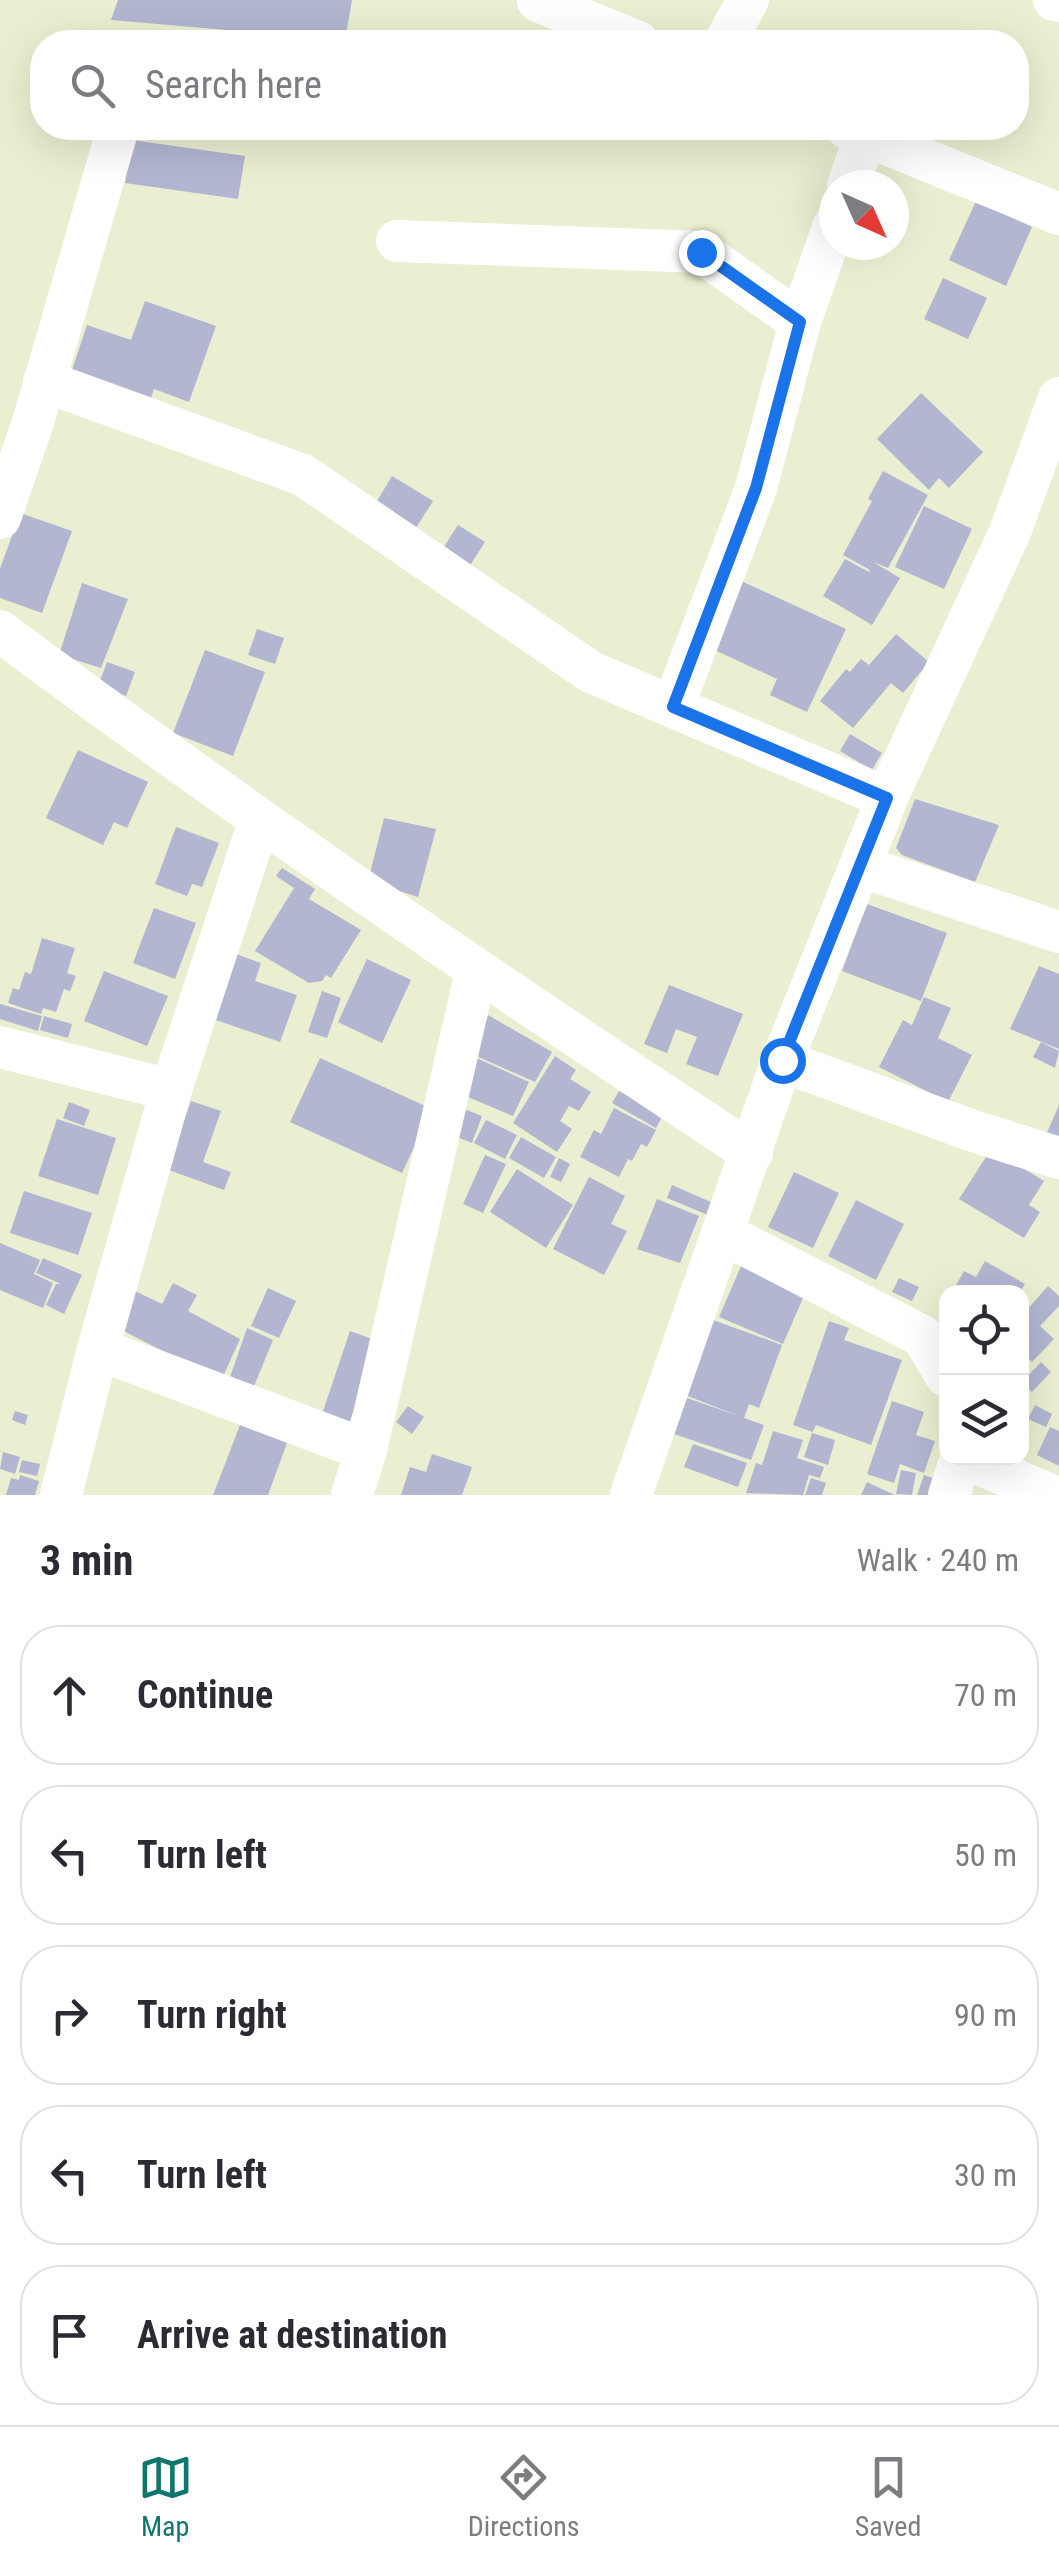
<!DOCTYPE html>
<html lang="en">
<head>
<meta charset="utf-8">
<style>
  body { margin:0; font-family:"Roboto Condensed",sans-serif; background:#f7f7f7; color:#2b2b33 }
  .controls { position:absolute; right:30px; bottom:30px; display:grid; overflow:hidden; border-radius:20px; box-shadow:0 10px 40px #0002 }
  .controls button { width:90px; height:90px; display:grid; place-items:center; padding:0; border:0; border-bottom:2px solid #e1e1e2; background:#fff; color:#2b2b33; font:50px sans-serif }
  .compass { position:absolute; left:819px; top:170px; width:90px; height:90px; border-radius:50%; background:#fff; box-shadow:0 10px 40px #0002; rotate:135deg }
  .stop { position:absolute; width:30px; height:30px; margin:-22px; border:8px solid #1a73e8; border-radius:50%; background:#fff }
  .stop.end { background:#1a73e8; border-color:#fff; box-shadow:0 2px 10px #0008 }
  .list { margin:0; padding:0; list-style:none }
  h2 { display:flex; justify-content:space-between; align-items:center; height:130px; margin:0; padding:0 40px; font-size:42px }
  h2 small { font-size:32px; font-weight:400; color:#7c7c81 }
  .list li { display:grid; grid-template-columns:65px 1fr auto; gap:30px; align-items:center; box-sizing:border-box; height:140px; margin:0 20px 20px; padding:0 20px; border:2px solid #e1e1e2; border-radius:40px }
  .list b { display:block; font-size:38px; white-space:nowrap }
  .list em { font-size:32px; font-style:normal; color:#7c7c81 }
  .icon { flex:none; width:55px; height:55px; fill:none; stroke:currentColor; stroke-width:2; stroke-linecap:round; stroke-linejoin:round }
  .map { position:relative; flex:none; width:1059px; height:1495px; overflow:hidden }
  .search { position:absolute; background:#fff; box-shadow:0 10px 40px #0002; left:30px; right:30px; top:30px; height:110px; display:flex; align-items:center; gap:25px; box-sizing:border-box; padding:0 35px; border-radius:40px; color:#7c7c81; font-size:38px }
  .sheet { height:930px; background:#fff }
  nav { display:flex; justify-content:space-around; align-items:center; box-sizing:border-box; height:140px; border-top:2px solid #e1e1e2; background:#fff; font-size:28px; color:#7c7c81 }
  nav a { display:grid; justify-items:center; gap:5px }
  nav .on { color:#0f766e }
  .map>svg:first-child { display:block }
  .building { fill:#b2b6d1 }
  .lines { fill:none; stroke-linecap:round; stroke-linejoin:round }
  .minor { stroke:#fff; stroke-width:42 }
  .route { stroke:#1a73e8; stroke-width:12 }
</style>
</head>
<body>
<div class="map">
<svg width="1059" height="1495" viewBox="0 0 1059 1495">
  <rect width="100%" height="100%" fill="#eaefd1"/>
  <path class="building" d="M118,0H352L345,40L111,20Z
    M132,140L245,156L238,199L125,183Z
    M976,201L1032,227L1006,286L949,260Z
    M943,278L987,298L968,339L924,319Z
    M145,301L216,326L189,402L154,389L150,401L71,373L87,325L131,340Z
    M921,393L983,452L949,488L939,478L929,490L877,439Z
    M883,471L928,495L888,568L873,562L900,578L872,625L823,596L845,559L869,572L870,570L843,555L872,501L868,499Z
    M392,476L433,501L414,531L374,506Z
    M924,506L972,529L944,589L895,567Z
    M20,513L72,531L42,613L0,598V569Z
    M458,525L485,542L463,576L436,559Z
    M737,579L846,629L807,712L770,695L777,679L706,646Z
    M82,583L128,599L101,668L59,655Z
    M257,629L284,638L275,664L248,655Z
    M896,634L929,662L903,693L891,683L853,728L820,701L846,669L850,672L861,659L869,665Z
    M205,650L265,672L233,756L173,733Z
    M107,662L135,672L126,696L98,686Z
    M850,734L882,753L872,770L840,751Z
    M78,750L148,782L127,828L114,822L103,845L46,818Z
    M915,799L999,825L975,882L902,855L896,848Z
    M384,818L436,829L418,897L368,881Z
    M176,827L219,843L202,887L192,884L187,896L155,884Z
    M282,868L315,889L309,899L361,930L331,978L326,975L322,981L309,983L255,951L294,888L276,876Z
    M867,904L947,933L921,1001L842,971Z
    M154,908L196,923L175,979L133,963Z
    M42,938L75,948L67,973L76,976L70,991L64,989L56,1012L43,1008L41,1014L8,1003L13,988L19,990L25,972L31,974Z
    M236,954L261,963L255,981L297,995L280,1042L213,1019Z
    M367,959L411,980L382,1043L338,1022Z
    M1039,966L1059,974V1049L1010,1029Z
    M104,971L168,996L147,1046L84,1021Z
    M669,985L743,1014L718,1076L686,1064L697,1037L676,1029L667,1053L644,1044Z
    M322,991L341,998L327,1038L308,1032Z
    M924,997L951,1008L938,1038L972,1055L948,1102L879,1067L903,1020L912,1025Z
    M0,1004L42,1016L38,1031L0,1019Z
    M488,1015L552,1052L535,1082L472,1054Z
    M44,1016L72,1024L68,1038L40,1030Z
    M1041,1042L1059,1051L1055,1068L1033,1057Z
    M472,1056L529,1082L513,1116L463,1095Z
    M555,1056L576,1070L570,1079L591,1092L579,1111L569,1106L560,1121L572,1129L557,1152L513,1123Z
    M320,1058L432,1109L402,1173L290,1122Z
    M619,1091L663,1115L656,1128L612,1103Z
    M191,1101L221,1111L203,1162L231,1172L224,1190L166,1169Z
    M69,1102L90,1110L84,1126L63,1118Z
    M1059,1105V1140L1046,1135Z
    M459,1107L482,1116L472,1143L449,1134Z
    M614,1108L656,1130L647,1147L641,1144L632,1161L628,1159L619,1177L580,1157L594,1130L601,1134Z
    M57,1119L116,1138L98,1195L38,1176Z
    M486,1120L517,1135L505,1159L474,1143Z
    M521,1137L556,1157L544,1178L509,1158Z
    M991,1149L1044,1181L1029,1205L1040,1212L1024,1238L959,1199Z
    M485,1155L506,1164L483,1213L463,1204Z
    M559,1158L570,1164L561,1182L550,1177Z
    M517,1169L573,1205L546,1248L490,1212Z
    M794,1172L839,1193L813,1248L768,1227Z
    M589,1177L625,1196L611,1224L627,1231L604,1275L553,1249Z
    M672,1185L713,1203L708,1215L667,1198Z
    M24,1191L92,1213L78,1255L10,1233Z
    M657,1199L699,1216L680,1263L637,1249Z
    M856,1200L904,1224L876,1280L828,1256Z
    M0,1243L40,1260L34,1274L53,1283L43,1308L0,1290Z
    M43,1258L82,1275L64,1314L46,1305L56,1284H61L36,1273Z
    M985,1261L1025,1284L1020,1292H961L954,1289L964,1271L976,1277Z
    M742,1264L806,1291L783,1344L719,1317Z
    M899,1278L919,1287L912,1301L892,1292Z
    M173,1283L197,1295L188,1311L240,1339L221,1381L116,1327L135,1291L162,1304Z
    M1048,1286L1059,1296V1306L1040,1326L1054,1339L1032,1362L1022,1351L1025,1344L1022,1340V1309L1025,1312Z
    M268,1288L296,1301L279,1338L251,1326Z
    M713,1320L782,1345L759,1408L749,1404L744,1418L764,1425L751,1460L671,1433L684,1397L739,1416L685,1395Z
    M829,1321L849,1328L844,1340L902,1360L871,1445L816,1425L813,1432L793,1425Z
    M247,1328L273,1340L252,1391L228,1383Z
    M350,1331L378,1341L345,1435L318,1426Z
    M1041,1362L1051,1372L1032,1392L1022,1382Z
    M892,1401L924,1412L916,1435L935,1441L924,1473L900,1464L894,1483L867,1474Z
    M1035,1405L1052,1414L1046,1427L1028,1419Z
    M408,1406L424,1417L412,1434L396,1422Z
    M15,1411L28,1415L25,1425L12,1420Z
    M240,1425L287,1443L268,1495H213Z
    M1050,1427L1059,1431V1466L1037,1455Z
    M773,1431L803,1440L797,1458L824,1467L820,1478L809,1475L803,1495L746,1493L756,1463L762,1465Z
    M812,1433L835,1440L828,1465L804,1457Z
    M693,1444L747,1463L738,1487L684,1467Z
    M3,1452L20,1457L15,1474L0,1469Z
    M432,1454L472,1467L462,1495H401L410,1467L426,1472Z
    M22,1460L40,1464L37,1476L19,1472Z
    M901,1470L916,1473L912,1495L896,1494Z
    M20,1475L39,1481L35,1495H6L11,1478L19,1480Z
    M924,1475L935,1479L929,1495H917Z
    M811,1478L826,1483L822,1495H805Z
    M867,1482L886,1491L895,1495H861Z"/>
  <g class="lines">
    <path class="minor" d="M1054,0L1059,1
      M538,1L638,42
      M725,42L748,0
      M847,128L1059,214
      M848,185L866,135
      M397,241L701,252L800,322
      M44,381L303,475L591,672L887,798
      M0,518L33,422L118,128
      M0,631C245,814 496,985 752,1153
      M673,707L756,488L800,322L834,225
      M860,866L1059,932
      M0,1047L171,1090
      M782,1061L973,1131L1059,1158
      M724,1234L922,1336L946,1376
      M98,1349L366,1450L476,972
      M966,1458L1050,1495
      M61,1495L98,1349L171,1090L259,822
      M352,1495L366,1450
      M631,1495L782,1061L890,791L1010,532L1059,398
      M949,1495L961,1458"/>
  </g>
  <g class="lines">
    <path class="route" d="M701,252L800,322L756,488L673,707L887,798L782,1060"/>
  </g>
</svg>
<div class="controls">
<button><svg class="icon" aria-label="locate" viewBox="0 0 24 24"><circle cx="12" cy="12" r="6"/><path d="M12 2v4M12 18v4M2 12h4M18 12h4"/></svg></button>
<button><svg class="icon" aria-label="layers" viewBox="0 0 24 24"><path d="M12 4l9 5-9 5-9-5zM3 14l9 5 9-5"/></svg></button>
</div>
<svg class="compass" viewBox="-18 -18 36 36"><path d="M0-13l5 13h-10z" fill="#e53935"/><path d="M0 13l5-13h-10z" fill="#7c7c81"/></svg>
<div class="stop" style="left:782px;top:1060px"></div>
<div class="stop end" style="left:701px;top:252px"></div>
<div class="search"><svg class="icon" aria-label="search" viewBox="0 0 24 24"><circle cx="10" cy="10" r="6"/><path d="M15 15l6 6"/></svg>Search here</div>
</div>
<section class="sheet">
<h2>3 min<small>Walk · 240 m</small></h2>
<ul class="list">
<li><svg class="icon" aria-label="ahead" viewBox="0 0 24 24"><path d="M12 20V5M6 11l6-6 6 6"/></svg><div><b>Continue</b></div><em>70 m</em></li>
<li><svg class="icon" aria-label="left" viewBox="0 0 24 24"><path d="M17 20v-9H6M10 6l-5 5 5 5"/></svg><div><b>Turn left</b></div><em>50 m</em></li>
<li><svg class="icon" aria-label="right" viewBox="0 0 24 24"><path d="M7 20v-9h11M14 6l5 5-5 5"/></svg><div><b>Turn right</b></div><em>90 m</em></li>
<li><svg class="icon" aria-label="left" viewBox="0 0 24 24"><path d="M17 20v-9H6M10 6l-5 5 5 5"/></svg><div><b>Turn left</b></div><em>30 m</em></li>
<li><svg class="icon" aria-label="arrive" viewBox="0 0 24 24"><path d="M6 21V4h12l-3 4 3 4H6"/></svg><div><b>Arrive at destination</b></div></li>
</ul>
</section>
<nav>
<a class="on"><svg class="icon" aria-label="map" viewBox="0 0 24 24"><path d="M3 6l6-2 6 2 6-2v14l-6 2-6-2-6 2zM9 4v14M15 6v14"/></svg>Map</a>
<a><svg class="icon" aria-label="directions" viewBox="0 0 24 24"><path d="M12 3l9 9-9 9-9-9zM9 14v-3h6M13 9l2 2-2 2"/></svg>Directions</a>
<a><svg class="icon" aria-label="saved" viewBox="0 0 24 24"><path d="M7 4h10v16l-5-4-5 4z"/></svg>Saved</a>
</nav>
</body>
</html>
